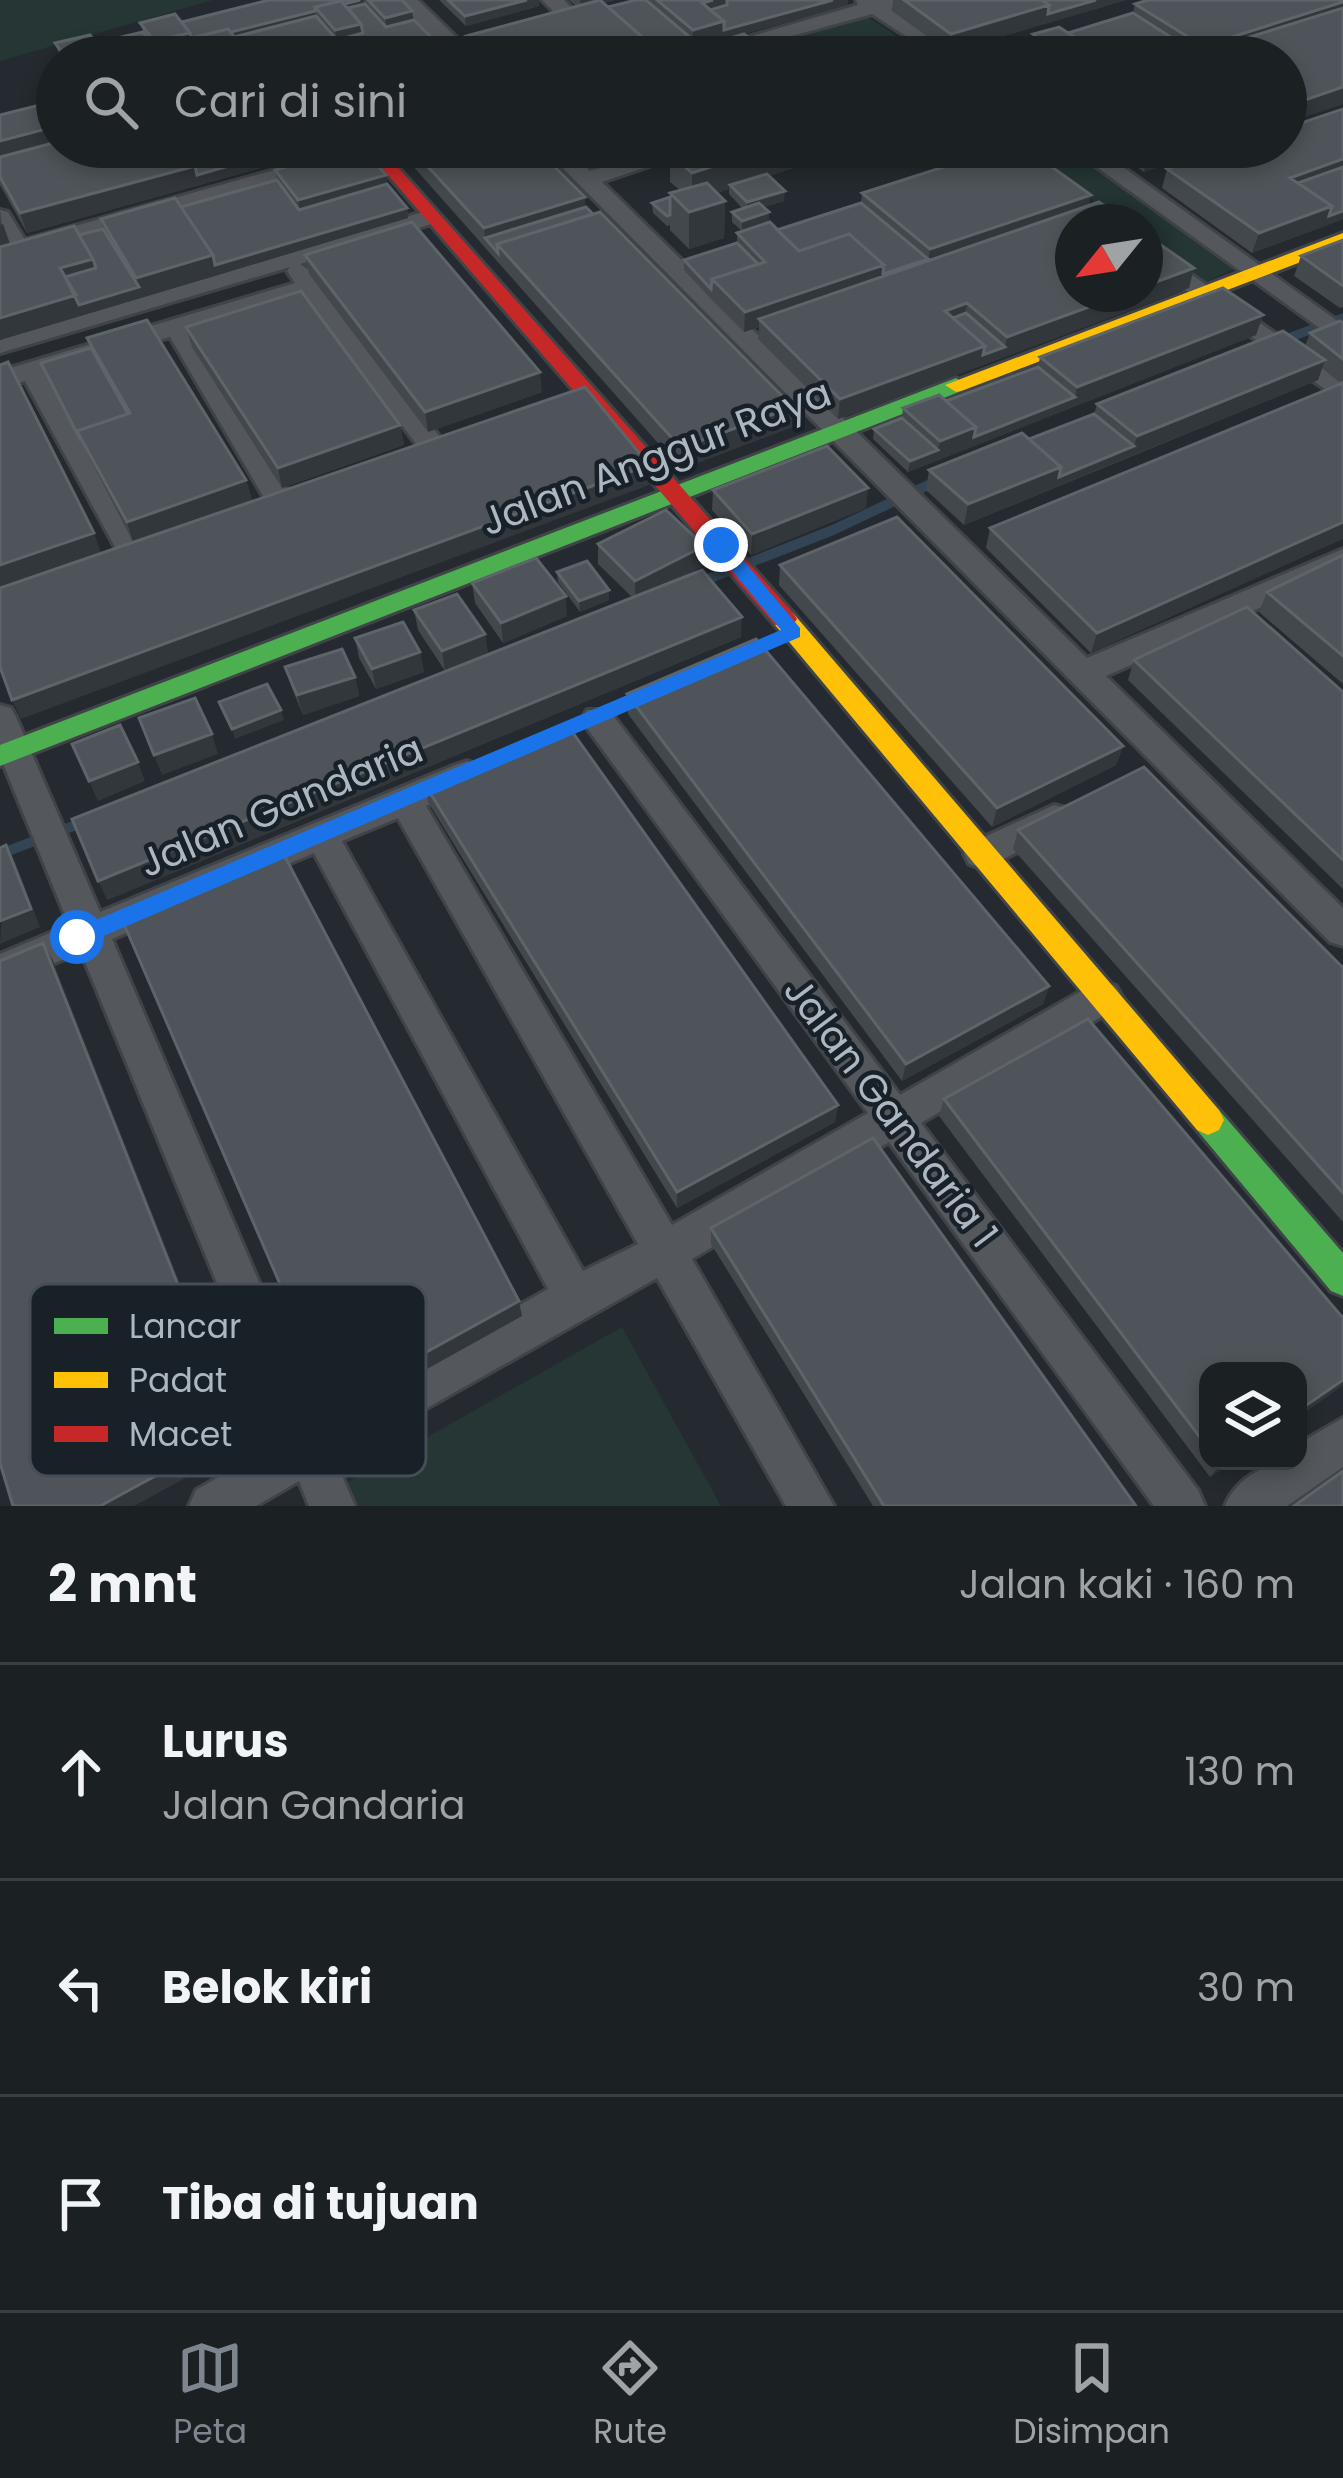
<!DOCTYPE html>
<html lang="id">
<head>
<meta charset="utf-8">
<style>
  body { margin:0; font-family:Poppins,sans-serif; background:#24282b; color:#f1f3f6 }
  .controls { position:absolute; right:36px; bottom:36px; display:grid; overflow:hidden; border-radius:24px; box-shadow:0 6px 18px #0003 }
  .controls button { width:108px; height:108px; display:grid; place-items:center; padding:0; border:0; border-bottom:3px solid #393e41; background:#1b2023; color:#f1f3f6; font:60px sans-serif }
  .compass { position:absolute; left:1055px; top:204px; width:108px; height:108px; border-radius:50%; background:#1b2023; box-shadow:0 6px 18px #0003; rotate:240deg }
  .stop { position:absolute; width:36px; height:36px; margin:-27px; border:9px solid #1a73e8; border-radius:50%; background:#fff }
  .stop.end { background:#1a73e8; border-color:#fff; box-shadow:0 3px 12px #0008 }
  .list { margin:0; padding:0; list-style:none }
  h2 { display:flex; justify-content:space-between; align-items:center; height:156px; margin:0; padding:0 48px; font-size:51px }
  h2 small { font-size:39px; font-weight:400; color:#a0a3a6 }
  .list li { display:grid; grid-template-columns:78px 1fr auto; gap:36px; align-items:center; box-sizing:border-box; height:216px; padding:0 48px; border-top:3px solid #393e41 }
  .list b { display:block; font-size:45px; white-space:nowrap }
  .list p { margin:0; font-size:39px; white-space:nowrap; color:#a0a3a6 }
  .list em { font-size:39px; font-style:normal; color:#a0a3a6 }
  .icon { flex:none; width:66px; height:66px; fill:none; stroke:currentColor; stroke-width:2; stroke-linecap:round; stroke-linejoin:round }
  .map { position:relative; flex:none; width:1343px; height:1506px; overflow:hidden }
  .search { position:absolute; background:#1b2023; box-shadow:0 6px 18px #0003; left:36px; right:36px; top:36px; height:132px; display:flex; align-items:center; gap:30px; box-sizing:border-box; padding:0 42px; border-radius:66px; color:#a0a3a6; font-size:45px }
  .sheet { height:804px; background:#1b2023 }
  nav { display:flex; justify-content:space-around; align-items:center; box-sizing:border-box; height:168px; border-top:3px solid #393e41; background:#1b2023; font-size:33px; color:#a0a3a6 }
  nav a { display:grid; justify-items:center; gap:6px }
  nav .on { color:#7d868e }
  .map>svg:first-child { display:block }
  .green { fill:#253635 }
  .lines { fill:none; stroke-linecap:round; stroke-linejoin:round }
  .stream-far1 { stroke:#345; stroke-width:9 }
  .stream { stroke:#345; stroke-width:10 }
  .street-casing { stroke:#404448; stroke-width:6 }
  .fast-casing { stroke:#404448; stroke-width:6 }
  .slow-casing { stroke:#404448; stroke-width:6 }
  .jam-casing { stroke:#404448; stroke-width:6 }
  .street { fill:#54585d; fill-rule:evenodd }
  .fast { fill:#4caf50; fill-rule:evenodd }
  .slow { fill:#ffc107; fill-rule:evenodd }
  .jam { fill:#c62828; fill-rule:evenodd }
  .wall { fill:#43484d }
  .shaded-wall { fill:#32373c }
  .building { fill:#4e5459; stroke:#5d646a; stroke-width:3 }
  .route { fill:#1a73e8 }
  .labels { text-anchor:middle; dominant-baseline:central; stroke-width:9; stroke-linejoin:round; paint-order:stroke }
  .street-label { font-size:39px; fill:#adb7c1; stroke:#192128 }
  .key { fill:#192128; stroke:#454e56; stroke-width:3 }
  .key-label { font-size:33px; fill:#adb7c1 }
</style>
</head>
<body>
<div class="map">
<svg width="1343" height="1506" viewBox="0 0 1343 1506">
  <rect width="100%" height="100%" fill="#242a2f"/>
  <path class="green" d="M0,0H213L0,61Z
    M866,16L929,57H762L750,48Z
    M1023,147H1070L1237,268L1202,283L1145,240V222H1122Z
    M622,1327L721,1506H356L346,1483Z"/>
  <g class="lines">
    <path class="stream-far1" d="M1277,342L1343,318"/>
    <path class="stream" d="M695,584L833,530L941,479
      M0,854L89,820"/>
    <g class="street-casing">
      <path id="street" d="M397,0H418L461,42L511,30L521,36L471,52L475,57H417L442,47Z
        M542,0H564L583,20L566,24Z
        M911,0L891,9L964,57H938L872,14L715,57H680L858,5L856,0Z
        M356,147H392L389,152L0,262V247L5,246L0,210L8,212L25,240Z
        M542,147H566L590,171L671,147H706L602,182L1087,658L1343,549V571L1106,676L1343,908V946L1330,942Z
        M1069,147H1095L1343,325V345Z
        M430,210L442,217L438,222L300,264L323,280L442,440L446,446L442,452H422L305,296L192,330L294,501L290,508H270L170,337L51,373L147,553L132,563L122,560L25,381L0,388V371L295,283L287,271L290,267L0,353V337Z
        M1145,242L1343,381V402L1145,261Z
        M0,705L11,708L16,717L100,912L455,765L467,761L479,765L484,774L479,783L426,806L672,1225L868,1113L587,728L582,719L587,710H609L900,1095L1090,986L1103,981L1116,986L1122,997L1116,1008L921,1123L1198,1490L1205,1506H1154L889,1142L692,1259L834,1506H786L657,1278L335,1460L355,1506H309L299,1481L256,1506H189L196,1490L282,1441L81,952L0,986V954L69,925L0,756ZM398,818L638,1244L583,1271L342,841ZM314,853L548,1289L318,1420L112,939Z
        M1054,805L1066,808L1071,818L1066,828L993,864L981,868L969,864L964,854L969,844Z
        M1343,1418V1467L1287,1506H1225C1237,1477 1268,1461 1298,1461V1444Z"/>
    </g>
    <g class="fast-casing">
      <path id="fast" d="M956,378L967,385L964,390L0,766V745Z
        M1208,1105L1219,1110L1343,1253V1296L1331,1291L1197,1130L1192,1120L1197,1110Z"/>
    </g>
    <g class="slow-casing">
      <path id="slow" d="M1343,233V246L964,390L956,392L945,385Z
        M784,610L793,613L1219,1110L1224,1120L1219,1130L1208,1135L1197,1130L775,625L771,619L775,613Z"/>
    </g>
    <g class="jam-casing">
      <path id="jam" d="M364,147H380L793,613L797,619L793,625H775Z"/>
    </g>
    <use href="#street" class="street"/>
    <use href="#fast" class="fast"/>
    <use href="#slow" class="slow"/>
    <use href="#jam" class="jam"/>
  </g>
  <path class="wall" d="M263,0H402L414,20L432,44L463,57H418L419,52L398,57H60L55,43H96L143,32L140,23L182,22L264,2Z
    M439,0H539V6L466,26Z
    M569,0H615L603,3L608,7L636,0H848V5L661,57H470L468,55L466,36L577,7Z
    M893,0H1126L949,52L892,11Z
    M1343,1V104L1286,123V57H988L1031,44L1033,34L1068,33L1133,13L1135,4Z
    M721,41L775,57H665L709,54L721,51Z
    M1343,109V219L1252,253L1162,188L1167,169Z
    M0,115L57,147H336L27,233L0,185Z
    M403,147H535L585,207L792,427L681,469L404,156Z
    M567,147H632L582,162Z
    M921,147H980V151L941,163Z
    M1109,147H1217L1144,172Z
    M670,153L769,176L784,201L763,207L769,222L742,231L732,222V212L743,209L729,194V189L717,193L725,201L724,238L689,249L670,230V225L667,226L653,213L652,203L670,197V193L680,190L670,182Z
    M275,170L386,175L387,184L407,208L408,218L0,340V247L79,235L103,229L101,219L181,207L277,180Z
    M862,193L1088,206L1194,268L1189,288L838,419L758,339L759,327L744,332L711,299L684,270V260L737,243V233L777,230L861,203Z
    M1343,240V307L1340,308L1294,276L1301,256Z
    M305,255L542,392L428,432L309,274Z
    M1263,315L1256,335L908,472L873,439L874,429L902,418L903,408L946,401L1038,367L1040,357Z
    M1343,323V380L1339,382L1322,368L1318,380L964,525L926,490L929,470L1029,439L1094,414L1097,404L1305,346L1310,333Z
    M186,327L400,425L404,445L282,488L192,347Z
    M87,338L246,480L252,500L133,542L41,363L91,348Z
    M1343,383L1091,653L986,548L990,528Z
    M713,490L866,508L751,555L712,510Z
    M598,544L704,546L703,566L674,581L741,637L107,900L632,597L598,564Z
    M1343,555V684L1259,612L1267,592Z
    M780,565L1123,746L1116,765L992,827L779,585Z
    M557,572L609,600L580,612L558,582Z
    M472,583L567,616L503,643L475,603Z
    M414,610L485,634L488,654L445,671L418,630Z
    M355,638L420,652L424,672L376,689L359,658Z
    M1134,660L1343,692V889L1128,680Z
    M285,667L355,677L359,696L303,715L291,686Z
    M627,694L1049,986L1043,1004L902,1081L628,714Z
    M424,783L838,1105L835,1122L677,1208L428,802Z
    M1018,830L1343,968V1222L1013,849Z
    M944,1099L1343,1318V1385L1298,1417L1208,1371V1461H1234L1210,1477L939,1116Z
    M711,1228L1136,1506H873L711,1244Z"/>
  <path class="shaded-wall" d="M360,0H364L365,9L318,11Z
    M527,0H539V6L466,26L465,16Z
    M580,0H615L580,9Z
    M713,0H727L726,15L710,19L702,3Z
    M833,0H848V5L692,48L693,30L724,21Z
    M1096,0H1126L949,52L951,34L1049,5Z
    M1343,2V8L1200,57L1203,46Z
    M315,11L317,21L233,42H192Z
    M412,11L415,29L388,36L385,18Z
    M361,24L364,42L338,49L335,30Z
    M190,33L194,52L163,45L166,57H158L154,41Z
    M432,38L433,48L418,47L419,52L398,57H360Z
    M692,39V48L661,57H594L648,42Z
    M1343,87V104L1293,121L1299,102Z
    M1296,111L1293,121L1286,123V115Z
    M57,126V147L0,162V141Z
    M262,147H336L253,170L248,151Z
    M581,147H632L582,162Z
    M772,147H858L733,188L730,185L729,189L692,201V173Z
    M944,147H980V151L941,163Z
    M1190,147H1217L1188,157Z
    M1190,147L1188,157L1144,172L1146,162Z
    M1343,159V176L1295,193L1290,178Z
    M250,160L253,170L199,185L197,175Z
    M195,166L199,185L27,233L20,213Z
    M386,175L389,194L301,220L298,200Z
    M785,191L784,201L747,212V202Z
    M1091,195L1087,214L927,269L930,249Z
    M585,197L586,217L485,238L484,228Z
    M725,201L724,238L689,249V212Z
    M1332,206L1326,226L1252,253L1259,233Z
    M407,208L408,218L218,275L215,265Z
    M1343,211V219L1326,226L1329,216Z
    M769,212V222L742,231V221Z
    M3,224L10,244L0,247V225Z
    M213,255L218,275L0,340V318L76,295L139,287L136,278Z
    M93,259L99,278L69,287L60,268Z
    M884,265L927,269L759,319V327L744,332L745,312Z
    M1194,268L1189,288L981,366L983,355L1005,347L1007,337L1124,294H1145V286Z
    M967,303L964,323L951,328L945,311Z
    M1263,315L1256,335L908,472L910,461L938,450L940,441L976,427L1075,397L1077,387Z
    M985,346L981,366L838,419L840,399Z
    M1325,360L1318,380L1131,456L1137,436Z
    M540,372L542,392L428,432L425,412Z
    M793,407L792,427L681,469V448Z
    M400,425L404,445L282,488L278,468Z
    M1134,446L1131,456L964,525L968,504L1061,467Z
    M649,465V485L21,719L12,700Z
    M246,480L252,500L133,542L127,522Z
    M868,488L866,508L751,555L752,534Z
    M1343,522V539L1091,653L1097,633Z
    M94,533L101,553L0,588V565Z
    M704,546L703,566L635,601V581Z
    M609,590V600L580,612L579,601Z
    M566,596L567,616L503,643L501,623Z
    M742,617L741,637L107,900L98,881Z
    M485,634L488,654L445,671L442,651Z
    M420,652L424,672L376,689L372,669Z
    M355,677L359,696L303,715L297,695Z
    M281,710L284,720L235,739L232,729Z
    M212,734L218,754L162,775L154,755Z
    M1123,746L1116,765L992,827L997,808Z
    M138,762L145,781L98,801L89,781Z
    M6,845L16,864L40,927L0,944Z
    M43,943L53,961L244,1446L134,1506H100Z
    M1049,986L1043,1004L902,1081L906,1064Z
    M838,1105L835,1122L677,1208V1192Z
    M519,1301L522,1316L339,1418L332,1404Z
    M1343,1380V1385L1298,1417V1411Z
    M1226,1461H1234L1210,1477L1221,1464Z"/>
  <path class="building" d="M269,0H360L344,4L341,1L315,7V11L231,32L228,29L191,38L190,33L182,22Z
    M368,0H402L412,11L385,18Z
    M448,0H527L465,16Z
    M600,0L648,42L594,57H487L466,36Z
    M636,0H646L692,39L648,51V42L608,7Z
    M657,0H713L702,3L724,21L693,30Z
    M727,0H833L724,30V21L710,10L727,5Z
    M904,0H1042L1049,5L951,34Z
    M1042,0H1096L1048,14L1049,5Z
    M1148,0H1342L1343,2L1203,46L1135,4Z
    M341,1L361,24L335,30L315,7Z
    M365,4L386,27L414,20L432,38L360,57H248L247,53L234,37L316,16L337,40L363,33L361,24L348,8Z
    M1343,8V87L1299,102L1286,94V57H1200L1195,54Z
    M1133,13L1197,54L1195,57H1105L1068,33Z
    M175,14L190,33L154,41L140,23Z
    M1059,27L1105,57H1066L1033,34Z
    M228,29L247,53L230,57H172L163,45Z
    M143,32L157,51L143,54L140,50L114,57H104L96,43Z
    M744,34L775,57H740L721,41Z
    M90,35L104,54L91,57H65L55,43Z
    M446,40L463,57H428L418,47Z
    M1031,44L1050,57L988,56Z
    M701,47L713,57H665Z
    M140,50L145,57H114Z
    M721,51L729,57H713L709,54Z
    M52,102L57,110V126L0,141V115Z
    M1286,105L1296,111L1286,115Z
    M1343,109V159L1290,178L1332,206L1259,233L1167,169L1230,147H1286V128Z
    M57,142V147H181L195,166L20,213L0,177V157Z
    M201,147H240L250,160L197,175L195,166L184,152Z
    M358,147H362L386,175L298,200L275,170Z
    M410,147H473L479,153L500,147H535L585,197L484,228Z
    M473,147H500L479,153Z
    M690,147H772L692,173L670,153Z
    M1006,147H1024L1091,195L930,249L862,193Z
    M1125,147H1190L1146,162Z
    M1343,167V211L1329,216L1332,206L1298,183Z
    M767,174L785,191L747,202L730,185Z
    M277,180L299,210L387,184L407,208L215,265L213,255L181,207Z
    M707,183L725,201L689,212L670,193Z
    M670,197V215L667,216L652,203Z
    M175,198L213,255L136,278L101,219Z
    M1099,202L1128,222H1073V294H1124L1007,337L967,303L945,311L985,346L840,399L759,319Z
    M759,203L769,212L742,221L732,212Z
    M861,203L928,259L883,274L884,265L849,234L799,251L777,230Z
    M586,207L593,214L497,244L498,253L485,238Z
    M600,212L793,407L681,448L497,244Z
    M412,222L540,372L425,412L305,255Z
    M770,222L799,251L849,234L884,265L745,312L712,279L765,262L737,233Z
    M74,226L93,259L60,268L76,295L0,318V247Z
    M103,229L139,287L79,305L65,277L96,268L93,259L79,235Z
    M1145,234L1194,268L1145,286Z
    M1343,240V286L1301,256Z
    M737,243L758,264L712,279L711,289L684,260Z
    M1223,288L1263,315L1077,387L1040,357Z
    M301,291L400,425L278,468L186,327Z
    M966,313L1005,347L983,355L985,346L953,318Z
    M147,320L246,480L127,522L77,431L130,413L87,338Z
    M1340,321L1343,323V359L1310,333Z
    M1283,331L1325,360L1137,436L1097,404Z
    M91,348L128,414L77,431L81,441L41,363Z
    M8,362L94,533L0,565V365Z
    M1038,367L1075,397L974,437L976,427L946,401Z
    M1343,383V522L1097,633L990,528Z
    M585,387L649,465L12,700L0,667V588Z
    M939,395L976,427L940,441L903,408Z
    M1094,414L1134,446L1059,477L1061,467L1029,439Z
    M902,418L938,450L910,461L874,429Z
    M1022,433L1061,467L968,504L929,470Z
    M827,446L868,488L752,534L713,490Z
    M666,510L704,546L635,581L598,544Z
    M897,517L1123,746L997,808L780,565Z
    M1343,555V656L1267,592Z
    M536,558L566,596L501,623L472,583Z
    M587,561L609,590L579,601L557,572Z
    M702,570L742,617L98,881L72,819Z
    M457,594L485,634L442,651L414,610Z
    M1247,607L1343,692V860L1134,660Z
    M403,622L420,652L372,669L355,638Z
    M756,639L1049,986L906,1064L627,694Z
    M342,649L355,677L297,695L285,667Z
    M267,684L281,710L232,729L219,702Z
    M195,698L212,734L154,755L139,718Z
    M566,723L838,1105L677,1192L424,783Z
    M120,725L138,762L89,781L72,744Z
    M1144,767L1343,968V1193L1018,830Z
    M6,845L31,909L0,921V848Z
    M284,855L519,1301L332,1404L124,924Z
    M43,943L236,1432L100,1506H13L0,1463V961Z
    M1088,1019L1343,1318V1380L1298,1411V1371H1208V1448L944,1099Z
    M873,1138L1136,1506H884L711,1228Z
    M1343,1471V1506H1294Z"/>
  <path class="route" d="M714,541H727L800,628V637L85,944H70V931L781,630L714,549Z"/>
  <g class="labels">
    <g class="street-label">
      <text transform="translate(656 457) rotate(-21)">Jalan Anggur Raya</text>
      <text transform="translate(281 806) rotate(-23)">Jalan Gandaria</text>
      <text transform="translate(891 1112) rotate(53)">Jalan Gandaria 1</text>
    </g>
  </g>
  <rect x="30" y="1284" width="396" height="192" rx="18" class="key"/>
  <rect x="54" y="1318" width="54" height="16" fill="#4caf50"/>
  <rect x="54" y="1372" width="54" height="16" fill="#ffc107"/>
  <rect x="54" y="1426" width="54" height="16" fill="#c62828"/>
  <g class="key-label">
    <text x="129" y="1338">Lancar</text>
    <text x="129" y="1392">Padat</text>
    <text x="129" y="1446">Macet</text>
  </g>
</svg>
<div class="controls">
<button><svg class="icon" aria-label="layers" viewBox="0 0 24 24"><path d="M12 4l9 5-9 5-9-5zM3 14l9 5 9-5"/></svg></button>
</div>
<svg class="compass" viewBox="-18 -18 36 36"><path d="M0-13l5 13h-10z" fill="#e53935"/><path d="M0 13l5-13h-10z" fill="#a0a3a6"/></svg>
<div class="stop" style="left:77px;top:937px"></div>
<div class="stop end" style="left:721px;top:545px"></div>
<div class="search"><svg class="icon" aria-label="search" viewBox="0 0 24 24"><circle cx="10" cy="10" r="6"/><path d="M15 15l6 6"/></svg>Cari di sini</div>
</div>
<section class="sheet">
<h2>2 mnt<small>Jalan kaki · 160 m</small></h2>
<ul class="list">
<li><svg class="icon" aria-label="ahead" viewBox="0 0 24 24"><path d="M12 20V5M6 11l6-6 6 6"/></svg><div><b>Lurus</b><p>Jalan Gandaria</p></div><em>130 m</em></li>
<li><svg class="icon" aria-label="left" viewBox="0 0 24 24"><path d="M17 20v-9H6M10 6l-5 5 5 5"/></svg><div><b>Belok kiri</b></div><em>30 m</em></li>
<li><svg class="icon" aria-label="arrive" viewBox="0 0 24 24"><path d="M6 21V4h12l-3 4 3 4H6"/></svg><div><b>Tiba di tujuan</b></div></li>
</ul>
</section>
<nav>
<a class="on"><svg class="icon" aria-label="map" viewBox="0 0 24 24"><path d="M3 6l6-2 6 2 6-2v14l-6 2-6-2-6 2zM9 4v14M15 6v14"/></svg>Peta</a>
<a><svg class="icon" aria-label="directions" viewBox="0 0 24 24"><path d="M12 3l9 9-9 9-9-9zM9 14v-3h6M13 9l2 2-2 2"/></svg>Rute</a>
<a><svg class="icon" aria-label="saved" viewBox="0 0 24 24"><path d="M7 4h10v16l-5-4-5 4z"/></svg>Disimpan</a>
</nav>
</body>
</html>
